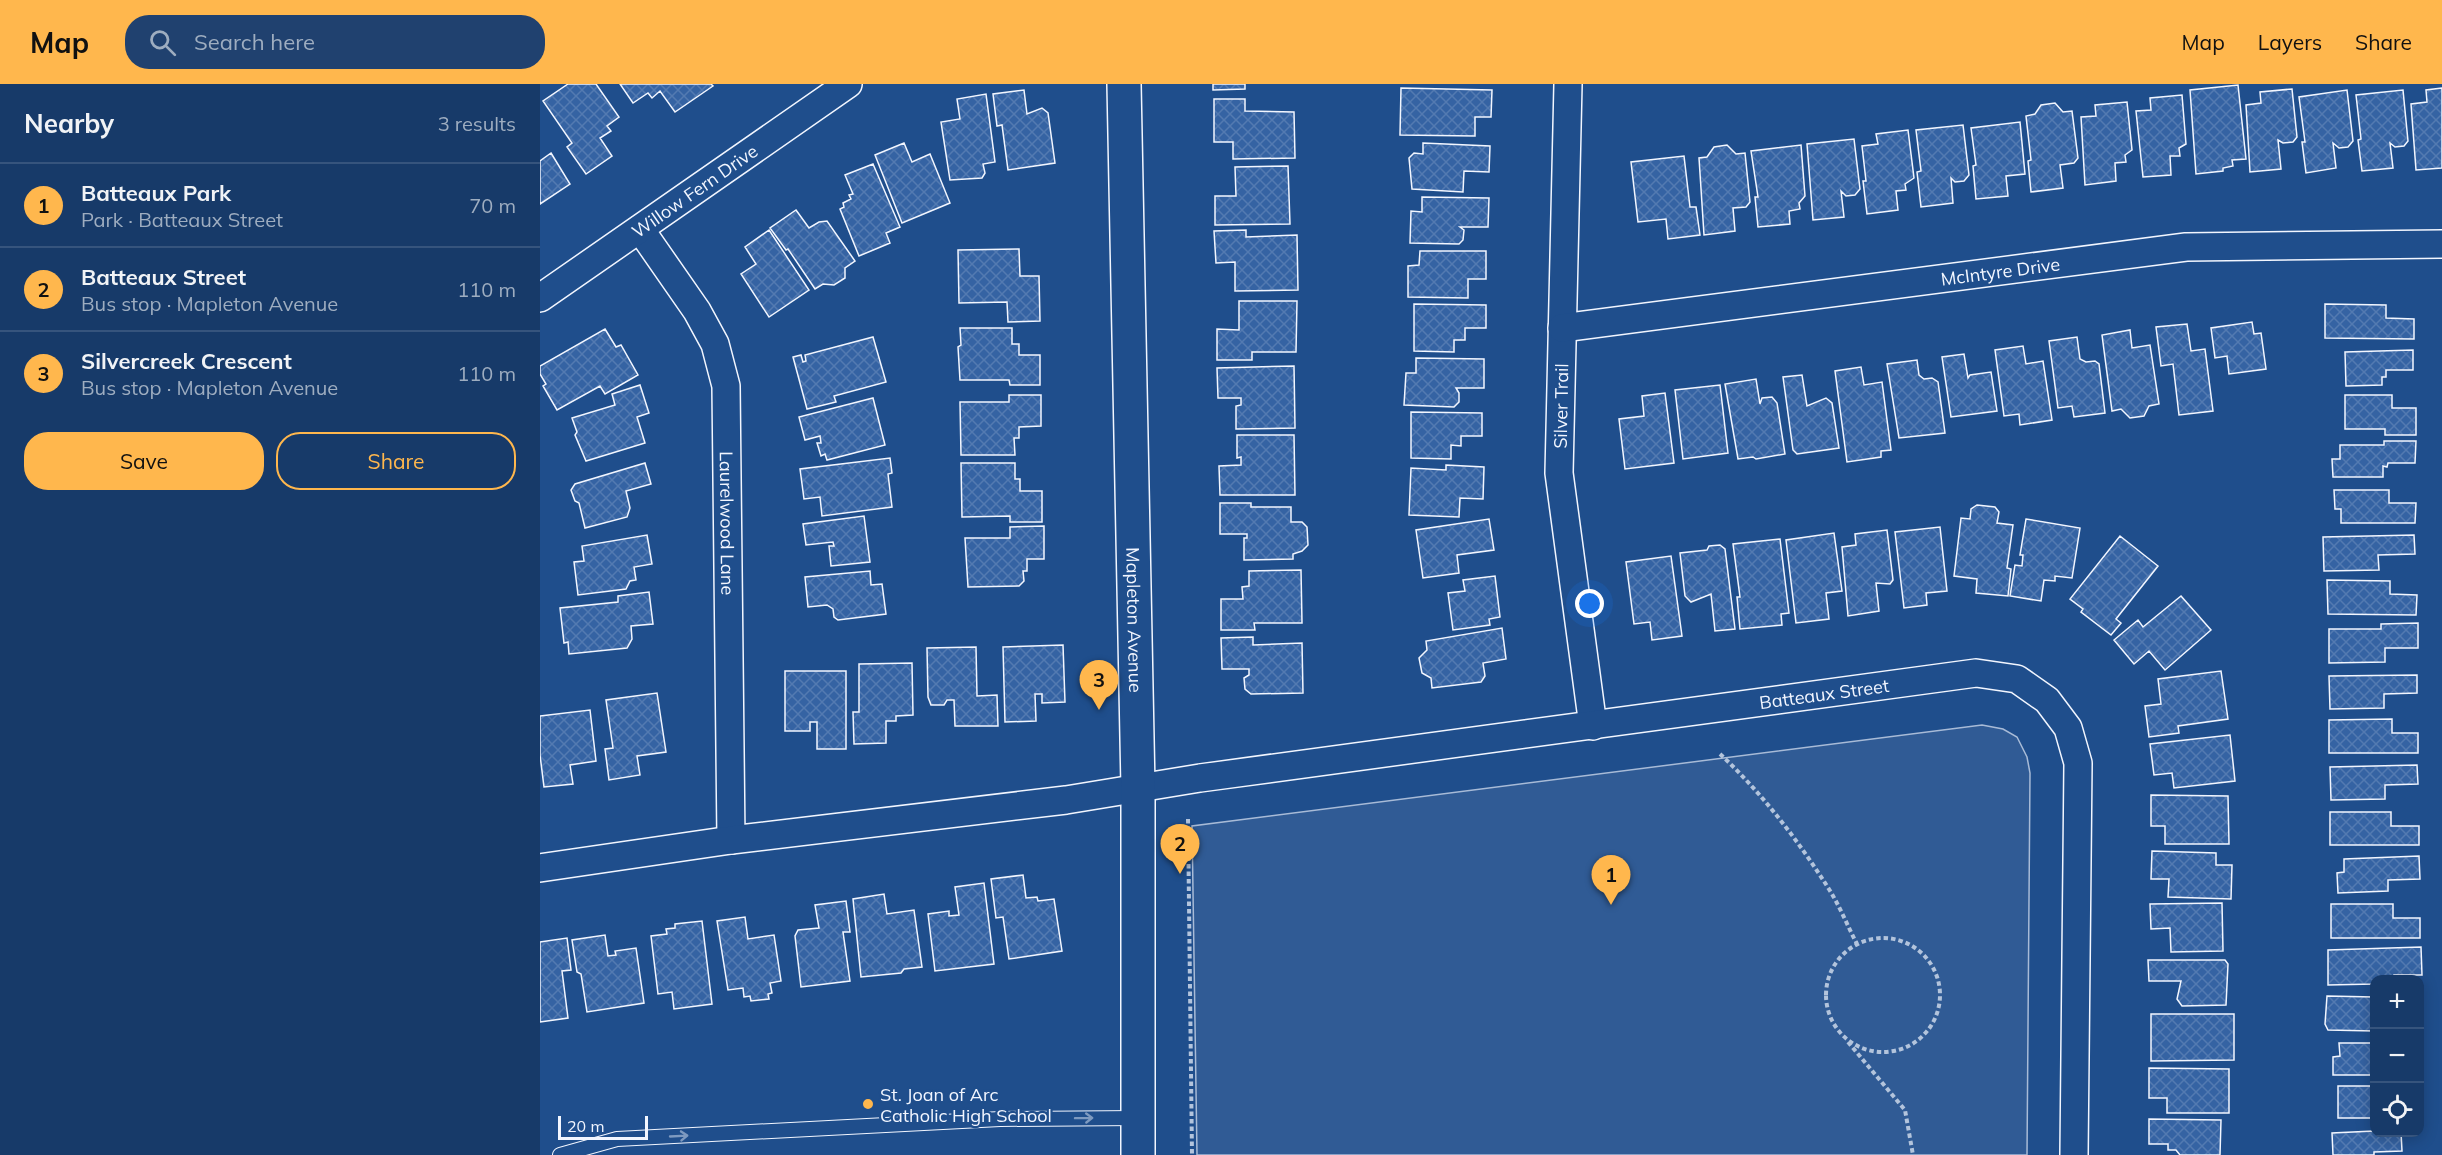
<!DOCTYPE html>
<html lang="en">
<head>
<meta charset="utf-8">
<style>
  body { margin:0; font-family:Mulish,sans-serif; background:#20416f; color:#f1f3f6 }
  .controls { position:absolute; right:18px; bottom:18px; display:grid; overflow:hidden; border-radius:12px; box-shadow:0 3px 15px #0003 }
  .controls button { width:54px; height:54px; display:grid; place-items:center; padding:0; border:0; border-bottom:2px solid #36547d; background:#173a69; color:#f1f3f6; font:30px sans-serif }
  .scale { position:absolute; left:18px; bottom:15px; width:90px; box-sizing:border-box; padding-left:6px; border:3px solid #f2f6ff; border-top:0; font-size:16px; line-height:21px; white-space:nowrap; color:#f2f6ff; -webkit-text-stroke:4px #1f4e8c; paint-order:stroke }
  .you { position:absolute; left:1050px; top:520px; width:21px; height:21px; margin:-15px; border:4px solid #fff; border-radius:50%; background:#1a73e8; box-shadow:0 0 0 9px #1a73e833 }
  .badge { display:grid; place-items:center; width:39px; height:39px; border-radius:50%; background:#ffb74d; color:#111; font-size:20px; font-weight:700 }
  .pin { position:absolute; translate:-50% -50px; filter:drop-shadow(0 2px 3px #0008) }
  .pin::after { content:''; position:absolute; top:32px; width:21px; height:18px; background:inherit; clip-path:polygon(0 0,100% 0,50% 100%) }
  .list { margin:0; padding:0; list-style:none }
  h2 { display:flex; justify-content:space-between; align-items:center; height:78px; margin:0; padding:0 24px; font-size:26px }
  h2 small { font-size:20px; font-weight:400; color:#9eadc0 }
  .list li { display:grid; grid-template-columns:39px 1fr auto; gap:18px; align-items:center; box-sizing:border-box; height:84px; padding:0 24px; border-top:2px solid #36547d }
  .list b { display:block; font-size:22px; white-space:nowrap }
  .list p { margin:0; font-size:20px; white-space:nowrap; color:#9eadc0 }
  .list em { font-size:20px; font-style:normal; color:#9eadc0 }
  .actions { display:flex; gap:12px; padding:18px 24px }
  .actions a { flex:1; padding:14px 0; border:2px solid #ffb74d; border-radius:24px; text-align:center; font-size:21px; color:#ffb74d }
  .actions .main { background:#ffb74d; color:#111 }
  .icon { flex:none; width:33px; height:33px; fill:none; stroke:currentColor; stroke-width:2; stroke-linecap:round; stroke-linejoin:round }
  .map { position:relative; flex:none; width:1902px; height:1071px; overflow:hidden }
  header { display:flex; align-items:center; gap:36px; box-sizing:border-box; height:84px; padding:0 30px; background:#ffb74d; color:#111 }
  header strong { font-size:28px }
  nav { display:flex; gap:33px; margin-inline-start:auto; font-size:21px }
  .search { width:420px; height:54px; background:#20416f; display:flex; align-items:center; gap:15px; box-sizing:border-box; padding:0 21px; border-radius:24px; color:#9eadc0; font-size:22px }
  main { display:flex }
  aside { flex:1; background:#173a69 }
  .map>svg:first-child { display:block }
  .built { fill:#305b95; stroke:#a8bbd7; stroke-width:1.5 }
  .building { fill:url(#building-cross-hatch); stroke:#f2f6ff; stroke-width:1.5 }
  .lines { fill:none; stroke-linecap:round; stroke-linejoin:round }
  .service-casing { stroke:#f2f6ff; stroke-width:16 }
  .minor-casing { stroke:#f2f6ff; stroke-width:30 }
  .tertiary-casing { stroke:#f2f6ff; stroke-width:36 }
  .path { stroke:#b3c4dc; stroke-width:4; stroke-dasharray:4.5 3; stroke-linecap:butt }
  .service { stroke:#1f4e8c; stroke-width:14 }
  .minor { stroke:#1f4e8c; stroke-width:27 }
  .tertiary { stroke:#1f4e8c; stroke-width:33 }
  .oneway { stroke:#7e9ac0 }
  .poi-dot { fill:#ffb74d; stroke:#1f4e8c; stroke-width:2 }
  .labels { text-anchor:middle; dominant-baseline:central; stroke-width:4.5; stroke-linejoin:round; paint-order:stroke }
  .street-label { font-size:18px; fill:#f2f6ff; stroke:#1f4e8c }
  .poi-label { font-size:18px; fill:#f2f6ff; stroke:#1f4e8c; text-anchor:start }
</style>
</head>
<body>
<header>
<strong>Map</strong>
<div class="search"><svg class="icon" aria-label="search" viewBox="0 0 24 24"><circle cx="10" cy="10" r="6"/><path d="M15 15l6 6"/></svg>Search here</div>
<nav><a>Map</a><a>Layers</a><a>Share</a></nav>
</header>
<main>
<aside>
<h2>Nearby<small>3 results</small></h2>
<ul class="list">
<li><span class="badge">1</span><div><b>Batteaux Park</b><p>Park · Batteaux Street</p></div><em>70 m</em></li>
<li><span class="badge">2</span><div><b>Batteaux Street</b><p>Bus stop · Mapleton Avenue</p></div><em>110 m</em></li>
<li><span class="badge">3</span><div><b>Silvercreek Crescent</b><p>Bus stop · Mapleton Avenue</p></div><em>110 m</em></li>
</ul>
<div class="actions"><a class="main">Save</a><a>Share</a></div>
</aside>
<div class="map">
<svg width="1902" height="1071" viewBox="0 0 1902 1071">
  <defs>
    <pattern id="building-cross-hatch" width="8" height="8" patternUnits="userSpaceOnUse" patternTransform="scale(1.5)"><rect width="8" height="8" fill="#3563a3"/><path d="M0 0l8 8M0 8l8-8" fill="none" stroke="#537ab1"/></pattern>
  </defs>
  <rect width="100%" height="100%" fill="#1f4e8c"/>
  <path class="built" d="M1442,641L1463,645L1477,653L1487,673L1490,689L1487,1071H657L652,742Z"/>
  <path class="building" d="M28,0H56L79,33L67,42L71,47L60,54L72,72L46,90L27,63L32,59L3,17Z
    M80,0H171L173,2L135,28L120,7L112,14L108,9L93,19Z
    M673,0H705V5L673,6Z
    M1698,1L1706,75L1692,76L1693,82L1683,84V87L1656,90L1650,6Z
    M861,4L952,6L951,33H935V52L860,51Z
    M1902,4V84L1876,86L1871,20L1887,18L1886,6Z
    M1752,5L1757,53L1753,58L1743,59L1738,56L1741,85L1710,88L1706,21L1721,19L1720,8Z
    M484,6L487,30L502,24L508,29L515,79L468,86L462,41L457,42L453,10Z
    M1807,6L1813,57L1808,63L1799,64L1793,59L1796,84L1766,89L1762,58H1765L1759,13Z
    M1863,6L1868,57L1864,62L1855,63L1850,59L1853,84L1822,87L1818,56L1821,55L1816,11Z
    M446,10L455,78L443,80L445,89L442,94L410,96L401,38L420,35L417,15Z
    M1642,11L1646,60L1639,64L1640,72H1630L1631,91L1603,93L1596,27L1611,26L1610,14Z
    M674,15H705V27L754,28L755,74L693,75V58H674Z
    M1587,18L1592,66L1585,71L1586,78L1575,79L1576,97L1545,101L1541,33L1556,32L1555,21Z
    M1515,19L1523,28L1532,27L1538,74L1534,79L1520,81L1523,104L1491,108L1488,77L1491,76L1486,32L1495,30L1501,21Z
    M1480,38L1485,90L1466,92L1468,112L1436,115L1433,82L1436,81L1431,44Z
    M1423,41L1429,91L1424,97L1415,98L1411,94L1413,119L1381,123L1377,88L1381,87L1376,46Z
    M1368,46L1374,94L1365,100L1366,106L1356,107L1358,126L1327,130L1323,97H1326L1322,62L1338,60L1336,50Z
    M1314,55L1320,105L1315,111L1306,112L1301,107L1304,133L1273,136L1267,60Z
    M364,59L372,78L390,70L410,119L362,139L335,71Z
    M883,59L950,62L949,88L924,87L923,108L872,105L869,74L874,69L883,70Z
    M1187,61L1196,70L1205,69L1210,118L1206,123L1193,124L1195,147L1164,151L1159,74L1167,73L1174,63Z
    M1261,61L1265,112L1259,119L1260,125L1249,127L1250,140L1218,143L1215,113H1218L1211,67Z
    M11,69L30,100L0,120V77Z
    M1144,72L1150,123H1156L1160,151L1128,155L1126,135L1098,138L1091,78Z
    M333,80L360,143L346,149L350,159L319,172L300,125L304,123L303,119L311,115L309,111L313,110L305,91Z
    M748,82L750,140L675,141V112H696L695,83Z
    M882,113L949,114L948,143H920L924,146L923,156L919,160L870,159L871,127L882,128Z
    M256,126L269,144L279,138L287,137L315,177L305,184V194L294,201L283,200L275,205L248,165L246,166L230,144Z
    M229,146L269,206L229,233L201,190L216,180L205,163Z
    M706,146V153L757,151L758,206L695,207V178L676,179L674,147Z
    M479,165L480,192H499L500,237L468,238L467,218L419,219L418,166Z
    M880,167H946V195H928V214L868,213V182L879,181Z
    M699,217H757L756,268H712V276H677V245L699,246Z
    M874,220L946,221V244H925V256H914V268L874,267Z
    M1785,220L1846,221V234L1874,235V255L1785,254Z
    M1712,238L1714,250L1721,249L1726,285L1689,290L1687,272L1675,274L1671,244Z
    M1647,240L1651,267L1665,265L1673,327L1639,331L1633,280L1621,282L1616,243Z
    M420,244H472V260H479V271H500V301H470L469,296H420L418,263L421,261Z
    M65,245L76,263L81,261L98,291L65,310L60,302L17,326L3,302L6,300L0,290V282Z
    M1590,246L1592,264L1610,261L1619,320L1609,322L1604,332L1590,334L1581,325L1572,327L1562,251Z
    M333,253L346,298L294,312L296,318L267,325L253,273L261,271L263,278L266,277L265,271Z
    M1537,253L1540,275L1546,278L1555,277L1559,280L1565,329L1534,333L1532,322L1518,324L1509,257Z
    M1483,262L1486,280L1503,277L1512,336L1480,341L1479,330L1464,332L1455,266Z
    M1873,266V286H1846V293H1842V301L1806,302L1805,268Z
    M1424,270L1428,294L1430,291L1451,288L1457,327L1411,333L1402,273Z
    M876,274L944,275V304H916L919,309V318L914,323L864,321L866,289H876Z
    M1377,276L1379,291L1384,295L1392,294L1398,298L1405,349L1359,354L1347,280Z
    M754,282L755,344L696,345V322L701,321V314H678L677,284Z
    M1321,283L1324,301L1342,298L1351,366L1341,367V373L1307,378L1295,287Z
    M1262,291L1267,322L1286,314L1292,319L1299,364L1257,370L1253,366L1243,293Z
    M1216,295L1220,320L1222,314L1232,313L1237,319L1245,370L1216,375L1213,373L1198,375L1185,300Z
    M100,301L109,329L97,333L105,359L46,377L35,351L37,348L32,334L75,321L72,310Z
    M1180,301L1188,369L1143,375L1135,306Z
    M1125,309L1134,379L1085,385L1079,335L1104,332L1102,312Z
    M469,311H501V342L479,343V354H474L475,371H421L420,318H469Z
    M1805,311H1852V324H1876V351H1845V345H1805Z
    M333,314L345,361L287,376L285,370L281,372L277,359H281L280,352L265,356L259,333Z
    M871,328L942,329V352H921V362L911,361V375L871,374Z
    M697,351H754L755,411H680L679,382L701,381V373L697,374Z
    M1844,357H1876L1875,379H1848L1847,383L1843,382V393H1793L1792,375H1800V361H1844Z
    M350,374L352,389L348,390L352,423L282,432L280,413L264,415L260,385Z
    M105,379L111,400L86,407L90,424L87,433L45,444L39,419L35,417L31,406L35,400Z
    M421,379H475V395H480V407H502V438H470V432L422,433Z
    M906,381L944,383L943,415L920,414L919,433L869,431L871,384L906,386Z
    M1794,406H1849V419H1876L1875,439H1801V425H1795Z
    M680,419H711V423H751V438H762L767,443L768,461L762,467L753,470V475L704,476V454H707V450H680Z
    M1437,421L1455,423L1459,428L1457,439L1473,441L1467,484L1471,485L1468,512L1436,509L1437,495L1414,492L1421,434L1430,435L1431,425Z
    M324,432L330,478L291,482L289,462H294L293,458L266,461L263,440Z
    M949,435L954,466L917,471L919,489L883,494L876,446Z
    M1486,435L1540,444L1532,494L1515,492V497L1504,496L1501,517L1470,512L1475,481L1482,482L1483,471H1480Z
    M504,442V475H487V487H483L484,497L479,502L428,503L425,454H470V443Z
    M1400,443L1407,507L1386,509L1387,521L1364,524L1355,448Z
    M1347,446L1353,496L1350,500L1336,499L1339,527L1308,532L1302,463L1316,461L1315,450Z
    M1294,449L1302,507L1286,509L1289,535L1256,539L1246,456Z
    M107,451L112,480L94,483L96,496L90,497L86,505L38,511L34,478L44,477L42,462Z
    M1874,451L1875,470L1838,471L1839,486L1784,487L1783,453Z
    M1580,452L1618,482L1576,535L1581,539L1571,551L1541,528L1543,525L1530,515Z
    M1240,455L1249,529L1241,530L1242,541L1200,545L1197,513H1200L1193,460Z
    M1180,461L1185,465L1195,545L1175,547L1171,510L1151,518L1145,512L1140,469L1167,466L1169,462Z
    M1131,472L1142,552L1112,556L1110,538L1094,540L1086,478Z
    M761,486L762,539H714L715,546H681V515H703L702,503L709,502V487Z
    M330,487L331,501L342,500L346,530L298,536L294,533L293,525L287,521L268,523L265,493Z
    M955,492L960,533L949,535L950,541L913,546L908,509L925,507L923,496Z
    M1787,496L1850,497V510L1877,511L1876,531L1788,530Z
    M109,508L113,540L91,542L92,555L87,564L29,570L28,558L24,559L20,524L78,518V512Z
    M1641,512L1671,546L1625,586L1609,567L1594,580L1574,556L1598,536L1603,543Z
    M1878,539V564H1845V578L1789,579V545H1841V540Z
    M962,544L966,575L943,579L945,592L941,598L892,604L891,594L882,589L879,574L887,566L886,557Z
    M713,553V561L762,559L763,609L711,610L705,605L704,594L709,591V585H682L681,554Z
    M523,561L525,618L502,619V610H495L496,637L465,638L463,563Z
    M436,563L437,612L457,611L458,642H415L414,616H407L404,621H391L388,613L387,564Z
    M372,579L373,631L356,632V637H346V659L314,660L313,628H319V580Z
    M245,587H306V665H277V638H270V647H245Z
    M1681,587L1688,635L1638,642L1639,649L1609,653L1605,622L1621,620L1618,595Z
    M1877,591V609L1844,610V624L1790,625L1789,592Z
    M117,609L126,668L97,672L100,691L69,696L65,665L73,664L66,616Z
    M50,626L56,677L30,681L33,700L4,703L0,671V632Z
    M1852,635V649H1878V669H1789V636Z
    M1690,651L1695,697L1634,704L1632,689L1614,691L1610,660Z
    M1877,681L1878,700L1845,701V715L1791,716L1790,683Z
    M1611,711L1688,712L1689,760H1625V742H1611Z
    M1790,728H1851V742H1879V761H1790Z
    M1612,767L1676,769V781H1692L1691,815L1628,813L1629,795H1611Z
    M1879,772L1880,795L1848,796V807L1798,809L1797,789L1804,788V775Z
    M483,791L486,814L497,813L498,817L514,815L522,867L469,875L463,833L456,834L451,795Z
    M444,799L454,880L395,887L388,830L409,827V832L419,831L415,803Z
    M344,810L347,830L374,826L382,883L364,885L361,889L321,893L313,815Z
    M306,817L310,848H303L310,897L261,903L255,852L258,846L279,844L275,821Z
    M1682,819L1683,867L1631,868L1630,844L1611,845L1610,820Z
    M1791,820H1853V834H1880V854H1791Z
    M205,833L208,855L234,851L241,897L230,899L232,909L228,910L229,915L211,917L210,912L204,913L203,904L188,906L177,837Z
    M162,837L172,920L134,925L132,908L118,910L111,852L127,850L126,845L135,844V840Z
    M65,851L68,872L76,871L75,867L96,864L104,919L47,928L41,890L37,888L32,856Z
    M27,854L31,886L22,887L28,934L0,938V858Z
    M1881,863L1882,891H1854V896H1834V900L1788,901V866Z
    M1608,876H1685L1688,880L1686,921L1642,922L1637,915L1641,897H1609Z
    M1787,912L1834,913V947L1788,946L1785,940Z
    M1611,930H1694V976L1611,977Z
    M1799,959H1834V991H1793V973L1800,972Z
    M1609,984L1689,985V1029H1627V1014H1609Z
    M1798,1002H1834V1034H1798Z
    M1609,1035L1681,1036L1680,1071H1640L1636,1066H1628V1060H1609Z
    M1834,1047L1861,1048L1862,1067L1834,1068V1071H1793L1792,1049Z"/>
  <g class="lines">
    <g class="service-casing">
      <path id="service" d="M20,1071L77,1055L460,1035L597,1034"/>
    </g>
    <g class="minor-casing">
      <g id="minor">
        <path d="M1028,0L1019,389L1053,642"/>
        <path id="s1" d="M100,145L157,227L175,260L186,302L191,756"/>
        <path id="s2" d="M0,214L308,0"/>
        <path id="s3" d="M1022,244L1646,163L1902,160"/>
        <path id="s4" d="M0,784L191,756L526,716L660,694L1436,589L1477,595L1507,616L1528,644L1538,679L1534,1071"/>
      </g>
    </g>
    <g class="tertiary-casing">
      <g id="tertiary">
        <path id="s5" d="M584,0L598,704V1071"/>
      </g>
    </g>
    <path class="path" d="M1180,670C1221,708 1257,755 1287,802C1299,820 1307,841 1317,860
      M648,735L652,1071
      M1286 911a57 57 0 1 1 114 0a57 57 0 1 1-114 0Z
      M1308,958L1365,1026L1373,1071"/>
    <use href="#service" class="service"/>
    <use href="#minor" class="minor"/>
    <use href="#tertiary" class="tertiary"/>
  </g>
  <defs><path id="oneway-shaft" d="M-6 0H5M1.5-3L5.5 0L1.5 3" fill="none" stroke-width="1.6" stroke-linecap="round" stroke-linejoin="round" transform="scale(1.5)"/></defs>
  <g class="oneway">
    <use href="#oneway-shaft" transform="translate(544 1034) rotate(-1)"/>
    <use href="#oneway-shaft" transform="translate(139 1052) rotate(-3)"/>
  </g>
  <circle class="poi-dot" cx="328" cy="1020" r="6"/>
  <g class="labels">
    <g class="street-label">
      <text stroke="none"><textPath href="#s2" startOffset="188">Willow Fern Drive</textPath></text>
      <text stroke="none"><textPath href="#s3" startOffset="442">McIntyre Drive</textPath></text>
      <text transform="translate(1021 322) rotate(-89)">Silver Trail</text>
      <text stroke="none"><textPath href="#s1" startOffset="318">Laurelwood Lane</textPath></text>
      <text stroke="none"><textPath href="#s5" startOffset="536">Mapleton Avenue</textPath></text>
      <text stroke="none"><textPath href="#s4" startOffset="1296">Batteaux Street</textPath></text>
    </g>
    <g class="poi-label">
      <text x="340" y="1010">St. Joan of Arc<tspan x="340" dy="21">Catholic High School</tspan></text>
    </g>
  </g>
</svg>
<div class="controls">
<button>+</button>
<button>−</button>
<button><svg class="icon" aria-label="locate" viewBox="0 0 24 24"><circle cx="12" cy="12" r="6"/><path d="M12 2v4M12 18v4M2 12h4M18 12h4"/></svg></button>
</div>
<div class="scale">20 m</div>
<div class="you"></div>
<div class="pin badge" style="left:1071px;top:821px">1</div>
<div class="pin badge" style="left:640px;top:790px">2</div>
<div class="pin badge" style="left:559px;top:626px">3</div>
</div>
</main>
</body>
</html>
